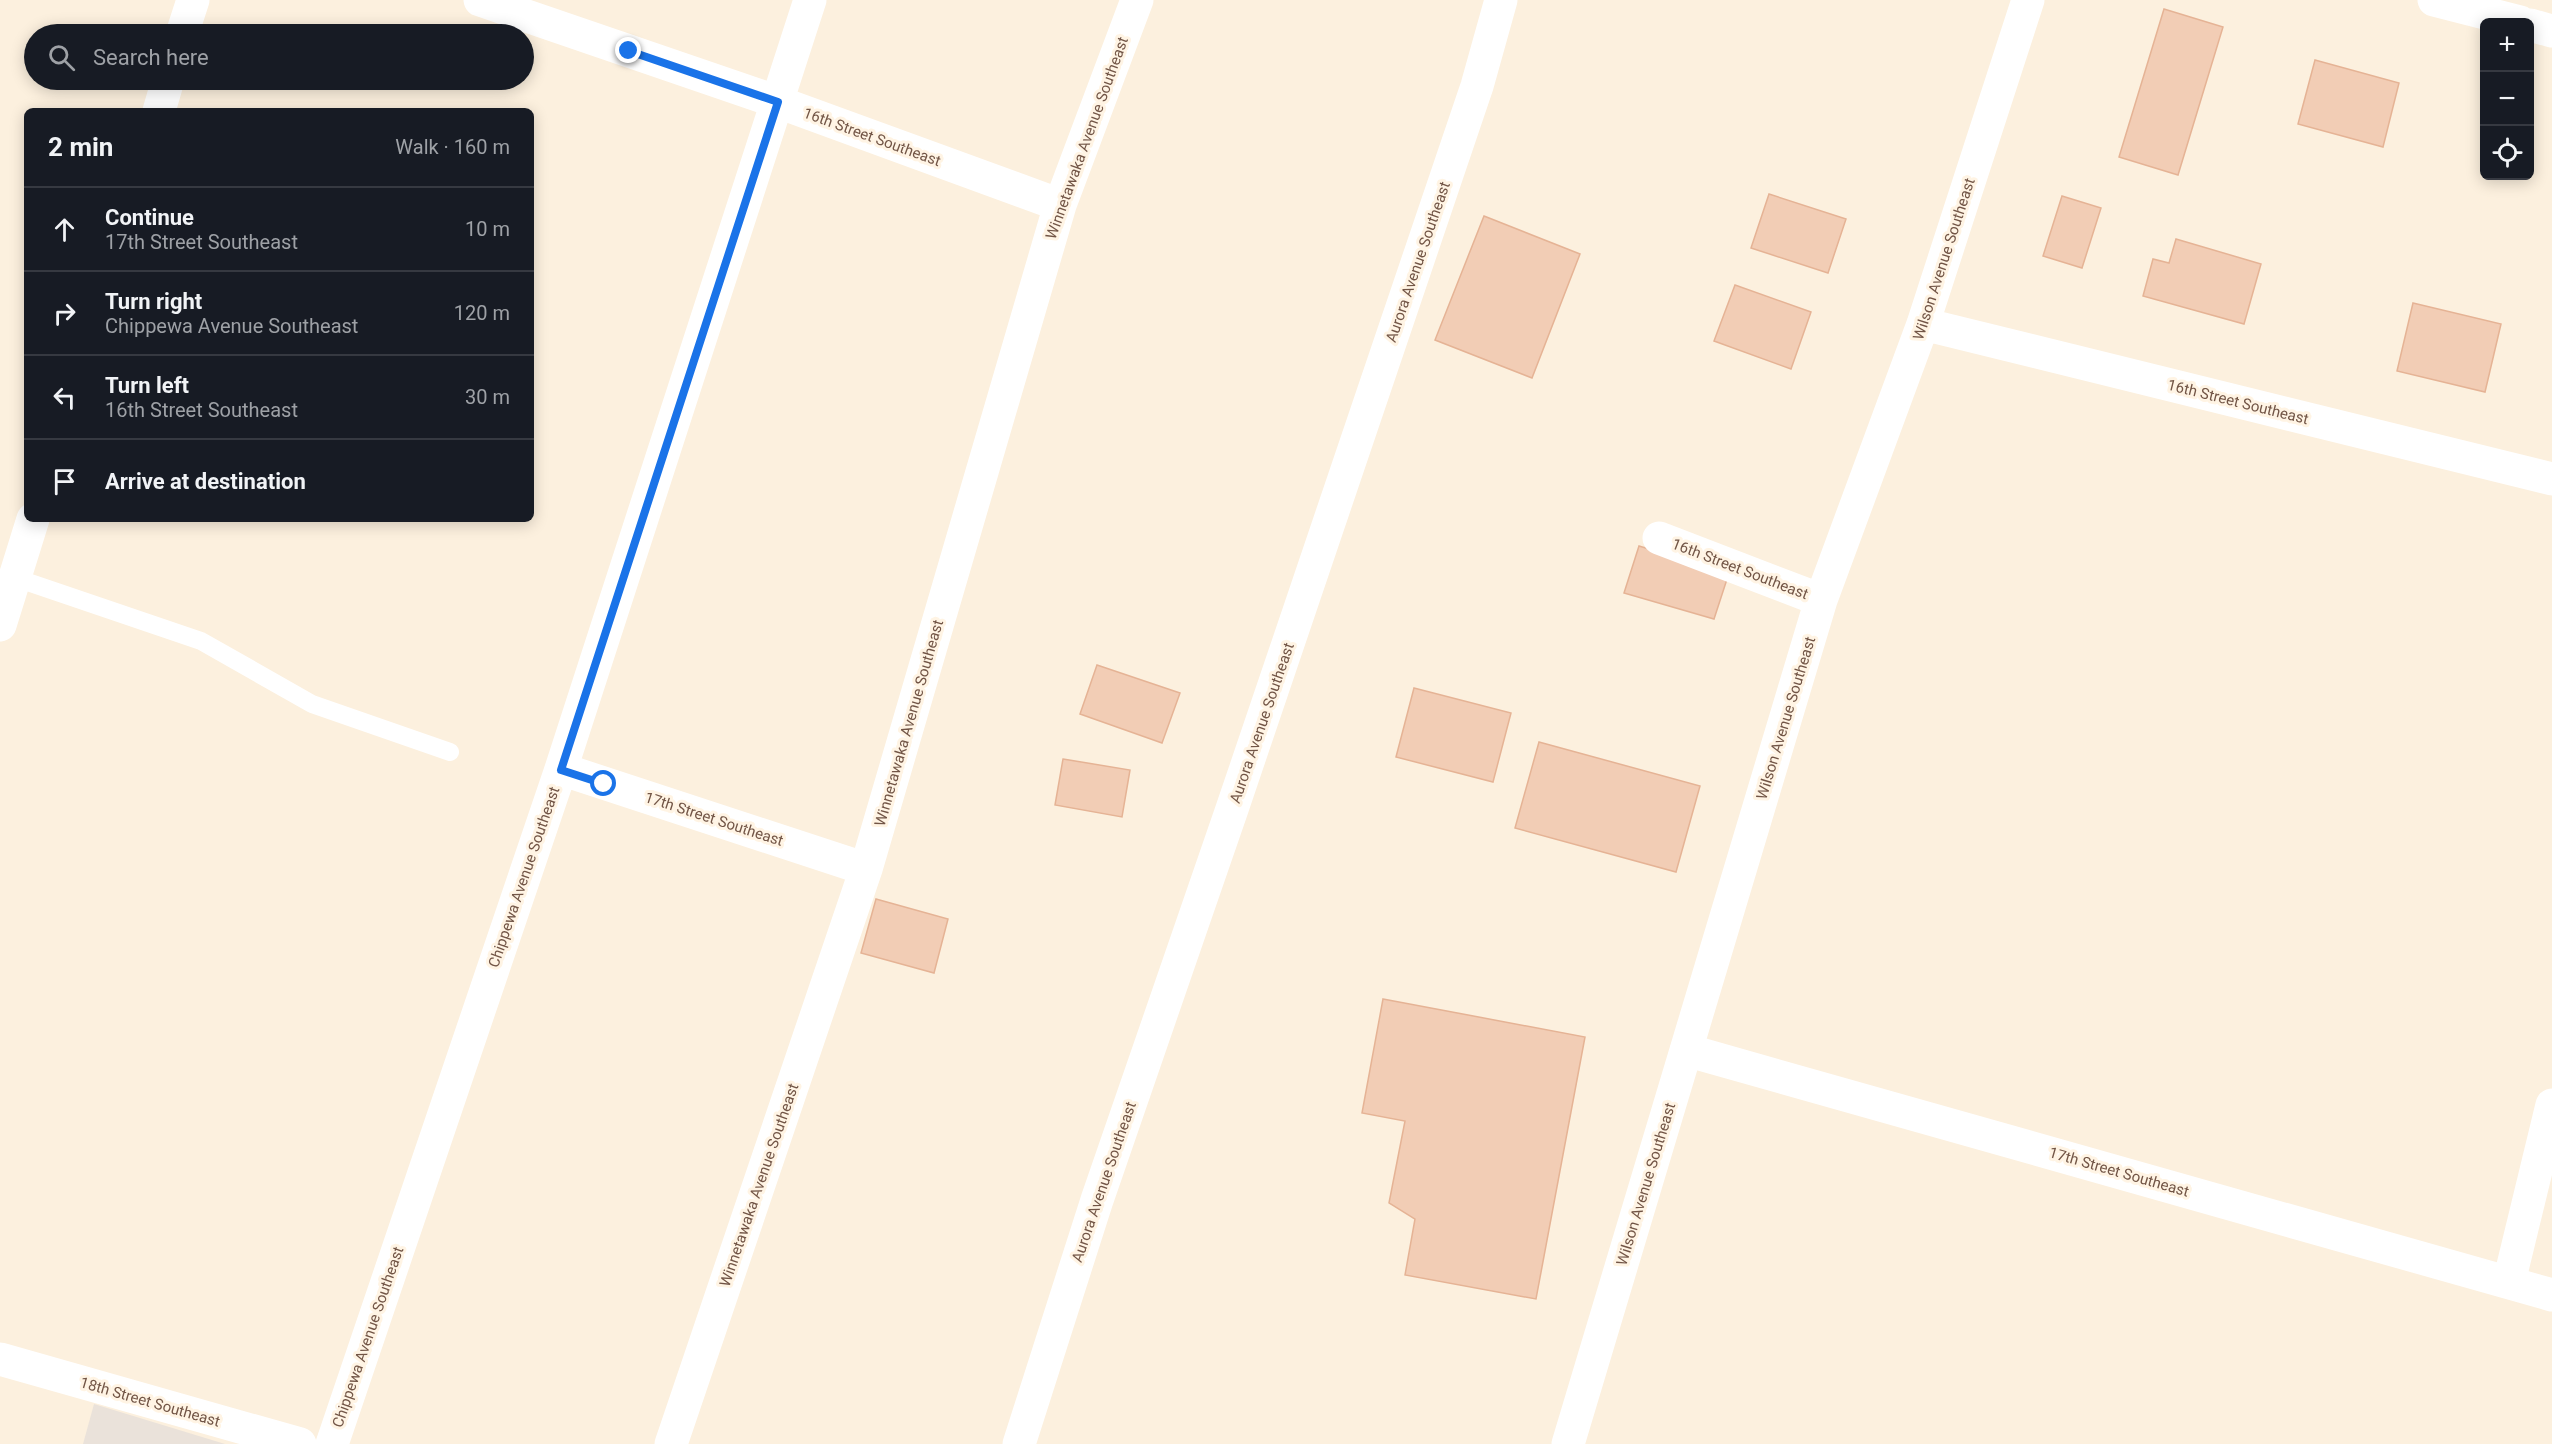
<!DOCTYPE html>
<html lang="en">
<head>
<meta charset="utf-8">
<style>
  body { margin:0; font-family:Roboto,sans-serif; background:#20242c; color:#f1f3f6 }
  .controls { position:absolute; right:18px; top:18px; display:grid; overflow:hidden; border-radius:9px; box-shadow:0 3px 15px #0003 }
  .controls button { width:54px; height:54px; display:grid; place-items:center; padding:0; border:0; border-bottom:2px solid #363941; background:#171b24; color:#f1f3f6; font:30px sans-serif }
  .stop { position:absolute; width:18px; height:18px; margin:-14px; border:4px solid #1a73e8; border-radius:50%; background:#fff }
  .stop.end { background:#1a73e8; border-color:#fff; box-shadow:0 2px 6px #0008 }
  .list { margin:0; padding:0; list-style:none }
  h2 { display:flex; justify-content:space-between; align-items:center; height:78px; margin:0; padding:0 24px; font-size:26px }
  h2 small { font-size:20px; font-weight:400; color:#9ea1a6 }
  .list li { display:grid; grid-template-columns:39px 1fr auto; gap:18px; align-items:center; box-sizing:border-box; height:84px; padding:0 24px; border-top:2px solid #363941 }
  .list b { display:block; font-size:22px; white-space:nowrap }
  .list p { margin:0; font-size:20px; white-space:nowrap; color:#9ea1a6 }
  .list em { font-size:20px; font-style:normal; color:#9ea1a6 }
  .icon { flex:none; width:33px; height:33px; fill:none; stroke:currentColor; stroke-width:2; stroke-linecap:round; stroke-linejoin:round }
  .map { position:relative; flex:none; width:2552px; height:1444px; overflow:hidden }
  .search { position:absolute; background:#171b24; box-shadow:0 3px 15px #0003; left:24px; top:24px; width:510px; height:66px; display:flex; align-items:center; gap:15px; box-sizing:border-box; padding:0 21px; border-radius:33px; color:#9ea1a6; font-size:22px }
  .panel { position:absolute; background:#171b24; box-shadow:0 3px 15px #0003; left:24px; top:108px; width:510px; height:414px; border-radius:9px }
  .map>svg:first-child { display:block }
  .industrial { fill:#eae2da }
  .building { fill:#f2cdb5; stroke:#e5b395; stroke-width:1.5 }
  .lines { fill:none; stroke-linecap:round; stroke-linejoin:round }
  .service { stroke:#fff; stroke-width:18 }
  .minor { stroke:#fff; stroke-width:33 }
  .route { stroke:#1a73e8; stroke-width:8 }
  .labels { text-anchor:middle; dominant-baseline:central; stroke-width:6; stroke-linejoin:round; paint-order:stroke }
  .street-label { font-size:15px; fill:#725546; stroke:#fff4e4 }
</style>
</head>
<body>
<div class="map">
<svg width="2552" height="1444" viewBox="0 0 2552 1444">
  <rect width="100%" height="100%" fill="#fcf0de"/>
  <path class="industrial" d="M94,1404L225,1444H83Z"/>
  <path class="building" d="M2164,9L2223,27L2178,175L2119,157Z
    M2315,60L2399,83L2383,147L2298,124Z
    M1769,194L1846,219L1828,273L1751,248Z
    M2062,196L2101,208L2082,268L2043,256Z
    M1484,216L1580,254L1532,378L1435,340Z
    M2176,239L2261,264L2244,324L2143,296L2153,259L2169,263Z
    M1735,285L1811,312L1791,369L1714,341Z
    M2413,303L2501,324L2485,392L2397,371Z
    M1639,546L1729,573L1714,619L1624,593Z
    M1097,665L1180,693L1162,743L1080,714Z
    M1414,688L1511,713L1493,782L1396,757Z
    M1539,742L1700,786L1676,872L1515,828Z
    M1063,759L1130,770L1122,817L1055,805Z
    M876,899L948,919L934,973L861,953Z
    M1383,999L1585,1037L1536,1299L1405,1275L1415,1219L1389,1203L1405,1121L1362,1113Z"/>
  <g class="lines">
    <path class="service" d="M7,575L201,641L312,704L450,752"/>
    <path class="minor" d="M480,0L778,102L1060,205
      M2434,0L2520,22
      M2530,25L2552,31
      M182,34L193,0
      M159,111L168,80
      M1923,324L2552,479
      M1659,538L1821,600
      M0,625L33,519
      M561,769L866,869
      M1686,1050L2552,1295
      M2509,1282L2552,1105
      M0,1359L300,1444
      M332,1444L561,769L810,0
      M671,1444L866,869L1060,205L1137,0
      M1019,1444L1097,1200L1232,809L1477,86L1501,0
      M1568,1444L1821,600L1923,324L2028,0"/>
  </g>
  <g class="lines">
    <path class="route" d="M604,784L561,770L778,102L629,51"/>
  </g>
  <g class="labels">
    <g class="street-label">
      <text transform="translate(872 137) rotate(20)">16th Street Southeast</text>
      <text transform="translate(1087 138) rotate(-70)">Winnetawaka Avenue Southeast</text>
      <text transform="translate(1944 259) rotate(-72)">Wilson Avenue Southeast</text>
      <text transform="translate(1418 262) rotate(-71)">Aurora Avenue Southeast</text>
      <text transform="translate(2238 402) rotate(14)">16th Street Southeast</text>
      <text transform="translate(1740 569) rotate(21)">16th Street Southeast</text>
      <text transform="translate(1786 718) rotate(-73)">Wilson Avenue Southeast</text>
      <text transform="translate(909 723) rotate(-74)">Winnetawaka Avenue Southeast</text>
      <text transform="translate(1262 723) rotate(-71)">Aurora Avenue Southeast</text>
      <text transform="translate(714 819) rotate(18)">17th Street Southeast</text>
      <text transform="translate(524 877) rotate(-71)">Chippewa Avenue Southeast</text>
      <text transform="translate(2119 1172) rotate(16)">17th Street Southeast</text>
      <text transform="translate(1104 1182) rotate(-71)">Aurora Avenue Southeast</text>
      <text transform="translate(1646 1184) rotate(-73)">Wilson Avenue Southeast</text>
      <text transform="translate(759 1185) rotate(-71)">Winnetawaka Avenue Southeast</text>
      <text transform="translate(368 1337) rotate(-71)">Chippewa Avenue Southeast</text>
      <text transform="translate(150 1402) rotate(16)">18th Street Southeast</text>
    </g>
  </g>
</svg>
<div class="controls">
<button>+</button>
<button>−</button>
<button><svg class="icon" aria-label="locate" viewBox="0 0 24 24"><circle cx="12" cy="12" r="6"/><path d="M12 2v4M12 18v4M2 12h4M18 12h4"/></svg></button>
</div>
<div class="stop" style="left:604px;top:784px"></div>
<div class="stop end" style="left:629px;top:51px"></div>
<div class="search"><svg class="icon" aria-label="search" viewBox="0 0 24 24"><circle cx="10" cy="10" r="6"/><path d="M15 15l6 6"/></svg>Search here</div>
<section class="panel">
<h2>2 min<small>Walk · 160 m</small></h2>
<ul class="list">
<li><svg class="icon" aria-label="ahead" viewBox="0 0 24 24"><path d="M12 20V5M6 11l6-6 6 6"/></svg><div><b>Continue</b><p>17th Street Southeast</p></div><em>10 m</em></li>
<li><svg class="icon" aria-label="right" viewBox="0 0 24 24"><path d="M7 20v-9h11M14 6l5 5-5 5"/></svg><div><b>Turn right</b><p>Chippewa Avenue Southeast</p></div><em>120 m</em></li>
<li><svg class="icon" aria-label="left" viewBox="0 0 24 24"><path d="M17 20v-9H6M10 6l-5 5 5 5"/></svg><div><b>Turn left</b><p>16th Street Southeast</p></div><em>30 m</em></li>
<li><svg class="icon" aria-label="arrive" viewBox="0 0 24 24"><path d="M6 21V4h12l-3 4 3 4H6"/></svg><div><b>Arrive at destination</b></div></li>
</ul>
</section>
</div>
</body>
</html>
